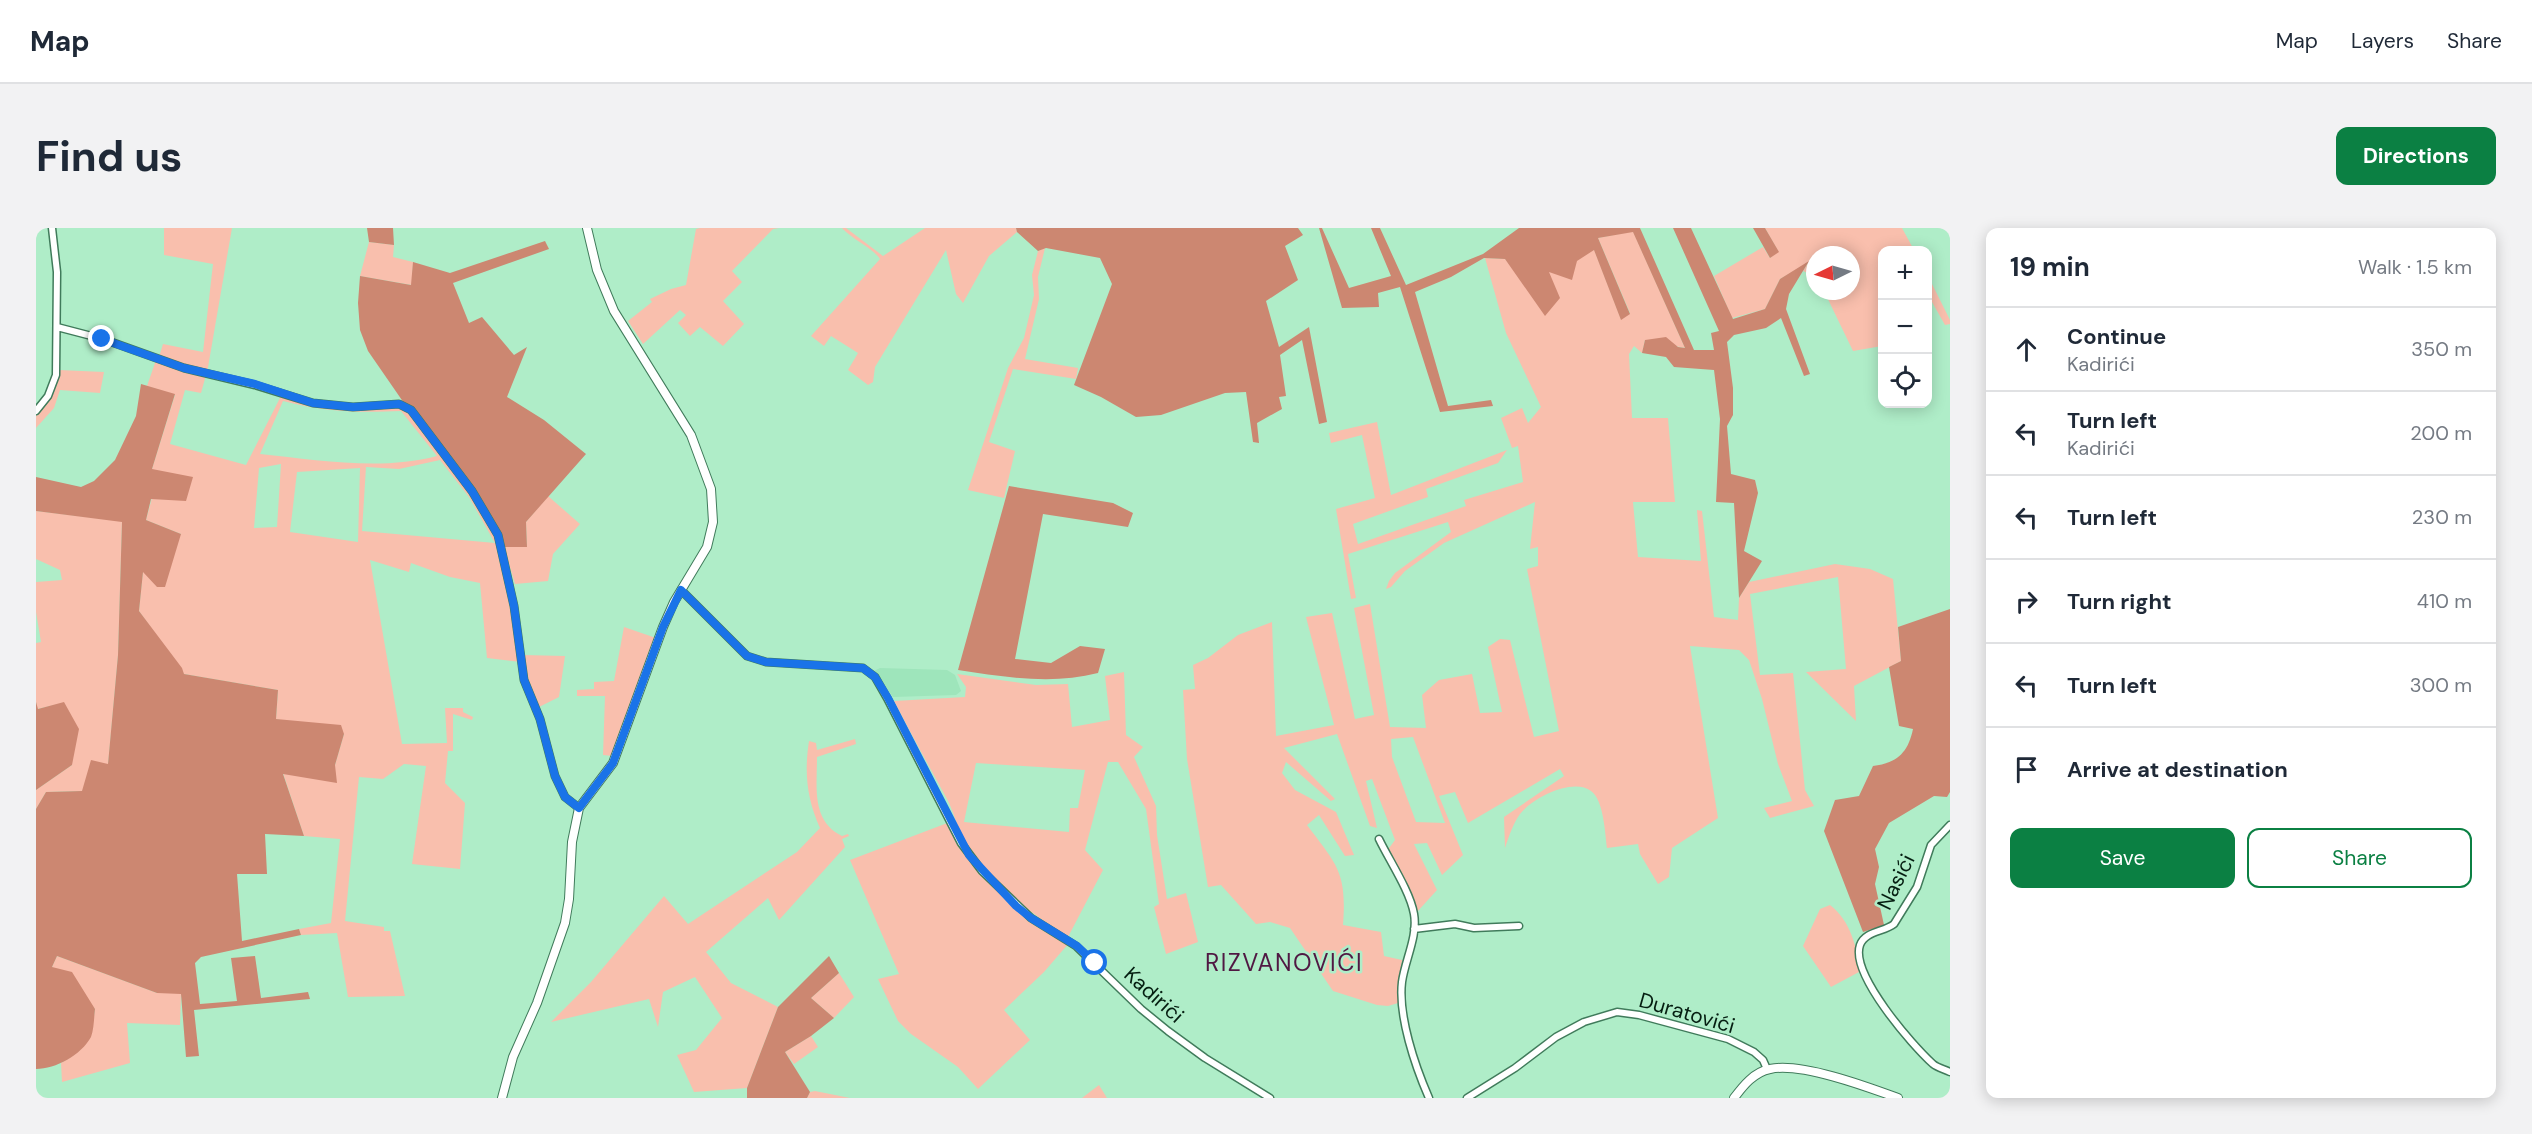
<!DOCTYPE html>
<html lang="en">
<head>
<meta charset="utf-8">
<style>
  body { margin:0; font-family:"DM Sans",sans-serif; background:#f2f2f3; color:#1f2937 }
  .controls { position:absolute; right:18px; top:18px; display:grid; overflow:hidden; border-radius:12px; box-shadow:0 3px 15px #0003 }
  .controls button { width:54px; height:54px; display:grid; place-items:center; padding:0; border:0; border-bottom:2px solid #e0e1e3; background:#fff; color:#1f2937; font:30px sans-serif }
  .compass { position:absolute; left:1770px; top:18px; width:54px; height:54px; border-radius:50%; background:#fff; box-shadow:0 3px 15px #0003; rotate:265deg }
  .stop { position:absolute; width:18px; height:18px; margin:-14px; border:4px solid #1a73e8; border-radius:50%; background:#fff }
  .stop.end { background:#1a73e8; border-color:#fff; box-shadow:0 2px 6px #0008 }
  .list { margin:0; padding:0; list-style:none }
  h2 { display:flex; justify-content:space-between; align-items:center; height:78px; margin:0; padding:0 24px; font-size:26px }
  h2 small { font-size:20px; font-weight:400; color:#747a83 }
  .list li { display:grid; grid-template-columns:39px 1fr auto; gap:18px; align-items:center; box-sizing:border-box; height:84px; padding:0 24px; border-top:2px solid #e0e1e3 }
  .list b { display:block; font-size:22px; white-space:nowrap }
  .list p { margin:0; font-size:20px; white-space:nowrap; color:#747a83 }
  .list em { font-size:20px; font-style:normal; color:#747a83 }
  .actions { display:flex; gap:12px; padding:18px 24px }
  .actions a { flex:1; padding:14px 0; border:2px solid #0b8043; border-radius:12px; text-align:center; font-size:21px; color:#0b8043 }
  .actions .main { background:#0b8043; color:#fff }
  .icon { flex:none; width:33px; height:33px; fill:none; stroke:currentColor; stroke-width:2; stroke-linecap:round; stroke-linejoin:round }
  .map { position:relative; flex:none; width:1914px; height:870px; overflow:hidden; border-radius:12px }
  header { display:flex; align-items:center; gap:36px; box-sizing:border-box; height:84px; padding:0 30px; background:#fff; border-bottom:2px solid #e0e1e3 }
  header strong { font-size:28px }
  nav { display:flex; gap:33px; margin-inline-start:auto; font-size:21px }
  .intro { display:flex; align-items:center; justify-content:space-between; box-sizing:border-box; height:144px; padding:0 36px }
  h1 { margin:0; font-size:42px }
  .button { padding:15px 27px; border-radius:12px; background:#0b8043; color:#fff; font-size:21px; font-weight:700 }
  main { display:flex; gap:36px; padding:0 36px }
  aside { flex:1; background:#fff; border-radius:12px; box-shadow:0 3px 15px #0003 }
  .map>svg:first-child { display:block }
  .built { fill:#9ee5bb }
  .green { fill:#f9bfad; fill-rule:evenodd }
  .forest { fill:#cc8771 }
  .lines { fill:none; stroke-linecap:round; stroke-linejoin:round }
  .minor-casing { stroke:#407b5b; stroke-width:9 }
  .tertiary-casing { stroke:#407b5b; stroke-width:10 }
  .minor { stroke:#fff; stroke-width:6 }
  .tertiary { stroke:#fff; stroke-width:8 }
  .route { stroke:#1a73e8; stroke-width:8 }
  .labels { text-anchor:middle; dominant-baseline:central; stroke-width:5; stroke-linejoin:round; paint-order:stroke }
  .street-label { font-size:21px; fill:#051e11; stroke:#afedc8 }
  .quarter-label { font-size:24px; letter-spacing:1.5px; fill:#501843; stroke:#afedc8 }
</style>
</head>
<body>
<header>
<strong>Map</strong>
<nav><a>Map</a><a>Layers</a><a>Share</a></nav>
</header>
<div class="intro"><h1>Find us</h1><a class="button">Directions</a></div>
<main>
<div class="map">
<svg width="1914" height="870" viewBox="0 0 1914 870">
  <rect width="100%" height="100%" fill="#afedc8"/>
  <path class="built" d="M844,440L911,442L919,447L925,463L920,467L857,469L838,443Z"/>
  <path class="green" d="M128,0H196L171,145L123,129L127,116L167,124L177,36L128,27Z
    M664,0H743L737,1L696,43L706,54L687,73L708,96L687,118L664,99L654,108L642,95L650,87L644,82L607,116L592,93L616,74L614,71L635,61L650,57L660,1Z
    M806,0H810L847,28L889,0H980L981,4L953,28L927,75L920,66L910,22L839,139L837,154L832,157L812,142L822,125L795,108L788,118L775,108L844,31C837,20 817,12 806,0Z
    M1729,0H1866L1878,22H1846V118L1817,123L1788,63H1815V27H1779V48L1767,43L1772,35L1744,51L1729,81L1696,90L1678,48L1727,19L1734,30L1742,23Z
    M1597,3L1649,120L1609,112L1606,125L1598,118L1593,126L1596,190H1632L1639,274H1597L1602,329L1665,333L1661,282L1666,283L1678,389L1702,392L1703,370L1713,354L1799,336L1834,341L1857,351L1865,433L1818,458L1820,493L1770,444L1810,441L1802,349L1714,366L1724,447L1757,445L1769,562L1778,578L1734,590L1728,580L1756,573L1742,536L1726,471L1713,432L1703,422L1654,418L1682,590L1636,620L1633,649L1622,656L1604,626L1602,616L1571,620C1569,606 1568,572 1555,563C1537,549 1496,570 1484,586C1477,596 1473,608 1469,620L1468,589L1528,548L1524,541L1432,595L1419,564L1403,568L1427,627L1406,647L1391,615L1378,616L1401,662L1381,684L1351,623L1359,612L1336,551L1330,553L1341,600L1334,598L1301,506L1248,520L1299,571L1295,573L1250,534L1246,545L1259,562L1300,584L1318,627L1309,628L1283,587L1271,597C1301,637 1311,644 1307,697L1345,704L1348,728L1366,732L1362,775L1352,778L1341,777L1297,763L1254,700L1234,694L1220,696L1185,657L1172,659L1151,531L1147,462L1159,461L1157,437L1172,430L1202,407L1236,394L1240,508L1298,497L1270,389L1296,385L1319,491L1338,487L1318,380L1334,376L1354,499L1390,500L1386,467L1403,452L1436,446L1444,485L1466,484L1452,419L1464,411L1474,412L1498,509L1523,503L1491,341L1502,338V319L1494,321L1499,274L1408,315L1369,343L1355,359L1350,361L1353,353L1359,345L1415,304L1412,294L1312,326L1320,370L1315,371L1300,281L1339,270L1326,207L1295,215L1293,205L1341,194L1355,267L1471,222L1462,235L1390,261L1392,269L1317,296L1322,316L1430,278L1428,272L1487,254L1482,218L1476,220L1465,190L1486,180L1492,195L1505,179L1470,105L1449,30L1469,31L1477,40C1513,43 1527,43 1558,21L1585,91L1594,85L1562,10ZM1377,509L1409,595H1408L1380,594L1356,529L1355,511Z
    M333,14L358,17L357,29L377,34L376,57L324,48Z
    M1009,20L1002,49L1003,71L989,131L1042,140L1040,151L977,141L953,214L979,223L968,270L932,262L972,140L988,110L998,67L996,47L1002,23Z
    M1892,48L1914,92V96L1909,97L1892,67Z
    M120,132L170,147L165,165L149,162L134,216L210,237L246,166L279,176L370,178L409,227L466,314L485,434L451,430L444,355L414,349L375,335L373,344L334,332L366,516L411,515L409,480H427V484L437,489L436,492L417,486V523H412L409,555L429,575L424,641L376,636L390,538L368,536L347,551L323,549L309,693L348,699V703H354L369,768L312,769L301,705L265,707L263,701L295,695L304,611L268,608L247,545L299,537L308,506L240,491L242,462L148,446L103,383L107,343L145,306L110,292L116,270V241L139,167L111,158ZM247,173C290,184 321,185 365,183L401,228C345,243 282,232 224,226ZM404,232L433,269L459,315L326,303L330,239L363,241ZM245,236L241,299L218,300L223,240ZM324,240L322,314L254,304L261,244Z
    M23,142L68,144L64,165L24,162L18,180L0,200V188C13,176 23,160 23,142Z
    M512,268L544,296L517,326L512,353L479,356L468,319H491L490,294Z
    M0,283L86,293L82,427L72,537L46,563L10,564L0,581V562L36,537L28,475L1,481L0,474V415L5,414L0,384V354L26,352L24,342L0,331Z
    M588,399L620,410L577,528L567,527L569,468H541V462L558,461V454L578,453Z
    M487,427L529,428L523,469L503,479L491,452Z
    M1088,444L1090,507L1107,519L1098,529L1120,578L1121,607L1131,671L1150,665L1162,714L1130,726L1118,679L1123,676L1110,581L1082,534H1072L1049,622L1067,642L1032,709C992,684 953,654 929,613C921,600 918,584 911,571C893,538 875,506 858,473L929,469L930,459L921,446L1000,457L1032,456L1036,499L1074,492L1069,448ZM940,535L1049,542L1042,580H1034L1033,604L928,594Z
    M819,511L820,516L781,529C781,559 775,593 806,608L812,606L813,608L806,611L809,619L743,692L732,670L670,724L695,755L742,779L711,860L658,864L641,827L660,822L686,790L659,749L627,764L622,799L613,771L515,794L555,754L628,668L652,696L761,624L784,600C771,571 768,545 773,513L780,515L781,522Z
    M914,594L951,652L991,690L1033,715L1008,744L968,782L994,812L942,861L922,839L875,806L862,793L842,751L863,746L814,632Z
    M1794,677C1814,692 1822,720 1823,744L1795,759L1767,718L1784,681Z
    M21,728L121,765H145L144,797L91,795L94,835L26,854L25,835C52,820 55,810 59,781L16,739Z
    M803,745L818,769L798,790L775,770Z
    M775,808L782,819L758,836L749,824Z
    M1063,857L1071,870H1046Z
    M779,863L814,870H771L774,864Z"/>
  <path class="forest" d="M331,0H357L358,17L333,14Z
    M980,0H1262L1267,7L1249,18L1262,52L1230,73L1243,119L1273,99L1291,194L1283,196L1266,112L1244,127L1250,168L1243,169L1246,181L1221,195L1223,215L1217,214L1210,164L1189,165L1125,187L1100,189L1065,169L1038,157L1076,56L1064,30L1010,20L1002,23L981,4Z
    M1283,0H1286L1313,60L1355,48L1335,0H1344L1370,57L1447,26L1483,0H1604L1658,122H1678L1675,105L1683,103L1637,0H1655L1697,91L1729,81L1744,51L1773,33L1753,66L1750,81L1774,146L1768,148L1745,90L1730,100L1698,107L1691,114L1697,160V187L1691,198L1695,246L1719,252L1722,265L1708,323L1726,333L1703,370L1698,275L1680,274L1684,191L1678,142L1638,139L1630,129L1606,125L1609,112L1630,109L1642,119L1649,120L1597,4L1562,10L1594,86L1585,92L1558,22L1541,33L1536,52L1513,44L1524,70L1509,88L1469,31L1448,30L1415,49L1379,64L1412,178L1455,172L1457,178L1404,184L1364,59L1342,65L1343,79L1306,80Z
    M1717,0H1729L1743,24L1734,30Z
    M509,13L513,21L417,55L433,95L446,89L478,127L491,119L471,169L508,192L550,226L490,294L491,319H468L440,267L370,178L332,123L324,102L322,75L324,48L375,57L377,34L414,45Z
    M105,156L139,166L116,241L157,249L150,273L115,271L110,292L145,306L129,359H121L107,344L103,383L146,440L148,446L242,462L240,491L305,497L308,506L299,537L301,555L247,546L268,608L229,606L231,646H201L206,713L263,701L265,707L165,729L159,735L164,776L201,773L195,730L219,728L225,770L272,764L274,771L158,782L163,828L150,829L145,766L121,765L21,728L16,739L36,744L59,781C58,789 58,801 55,809C45,827 20,841 0,841V581L10,564L46,563L55,532L72,536L82,427L86,294L0,283V249L45,259L58,253L79,232L100,188Z
    M973,258L1077,275L1097,285L1092,299L1007,286L979,431L1015,435L1044,418L1069,421L1062,445C1016,457 968,449 922,442Z
    M1914,381V564L1911,569L1898,568L1853,595L1839,621L1843,639L1839,656L1848,697L1827,704L1788,603L1799,572L1823,568L1837,538C1861,535 1872,525 1877,501L1863,498L1853,439L1865,433L1862,399Z
    M0,474L2,481L28,474L43,501L36,537L0,562Z
    M793,728L803,745L775,770L798,790L775,808L749,824L774,864L771,870H711V860L742,779Z"/>
  <g class="lines">
    <g class="minor-casing">
      <path id="minor" d="M21,99L67,111L148,140L219,157L277,175L317,179L363,176L375,182L436,263L462,307L478,378L488,452L504,491L519,548L529,569L543,580
        M0,183L12,168L20,147L21,44L16,0
        M645,362L711,428L730,434L827,440L839,449L851,470L925,615L946,643L995,690L1040,718L1105,781L1132,803L1169,830L1234,870
        M1914,597L1895,617L1881,659L1858,696C1848,704 1829,703 1824,717C1814,746 1876,817 1897,836C1902,840 1908,841 1914,844
        M1343,611C1353,632 1374,663 1378,686C1382,708 1369,732 1366,754C1362,788 1379,838 1393,870
        M1378,701L1419,696L1438,700L1483,698
        M1431,870L1479,840L1520,809L1548,794L1581,784L1603,787L1692,811L1718,824L1727,832L1731,841"/>
    </g>
    <g class="tertiary-casing">
      <path id="tertiary" d="M466,870L477,829L501,775L529,695L533,671L536,614L543,580L577,535L627,399L638,374L671,319L677,294L675,261L655,207L578,83L561,42L551,0
        M1698,870C1707,858 1718,844 1734,841C1765,834 1832,859 1862,870"/>
    </g>
    <use href="#minor" class="minor"/>
    <use href="#tertiary" class="tertiary"/>
  </g>
  <g class="lines">
    <path class="route" d="M66,111L148,140L219,156L277,175L317,179L363,176L375,182L436,263L462,307L478,378L488,452L504,491L519,548L529,569L543,580L577,535L627,399L645,362L711,428L730,434L827,440L839,449L852,470L933,627L980,678L995,690L1041,718L1059,735"/>
  </g>
  <g class="labels">
    <g class="street-label">
      <text transform="translate(1860 654) rotate(-64)">Nasići</text>
      <text transform="translate(1118 767) rotate(42)">Kadirići</text>
      <text transform="translate(1651 785) rotate(16)">Duratovići</text>
    </g>
    <g class="quarter-label">
      <text x="1248" y="734">RIZVANOVIĆI</text>
    </g>
  </g>
</svg>
<div class="controls">
<button>+</button>
<button>−</button>
<button><svg class="icon" aria-label="locate" viewBox="0 0 24 24"><circle cx="12" cy="12" r="6"/><path d="M12 2v4M12 18v4M2 12h4M18 12h4"/></svg></button>
</div>
<svg class="compass" viewBox="-18 -18 36 36"><path d="M0-13l5 13h-10z" fill="#e53935"/><path d="M0 13l5-13h-10z" fill="#747a83"/></svg>
<div class="stop" style="left:1059px;top:735px"></div>
<div class="stop end" style="left:66px;top:111px"></div>
</div>
<aside>
<h2>19 min<small>Walk · 1.5 km</small></h2>
<ul class="list">
<li><svg class="icon" aria-label="ahead" viewBox="0 0 24 24"><path d="M12 20V5M6 11l6-6 6 6"/></svg><div><b>Continue</b><p>Kadirići</p></div><em>350 m</em></li>
<li><svg class="icon" aria-label="left" viewBox="0 0 24 24"><path d="M17 20v-9H6M10 6l-5 5 5 5"/></svg><div><b>Turn left</b><p>Kadirići</p></div><em>200 m</em></li>
<li><svg class="icon" aria-label="left" viewBox="0 0 24 24"><path d="M17 20v-9H6M10 6l-5 5 5 5"/></svg><div><b>Turn left</b></div><em>230 m</em></li>
<li><svg class="icon" aria-label="right" viewBox="0 0 24 24"><path d="M7 20v-9h11M14 6l5 5-5 5"/></svg><div><b>Turn right</b></div><em>410 m</em></li>
<li><svg class="icon" aria-label="left" viewBox="0 0 24 24"><path d="M17 20v-9H6M10 6l-5 5 5 5"/></svg><div><b>Turn left</b></div><em>300 m</em></li>
<li><svg class="icon" aria-label="arrive" viewBox="0 0 24 24"><path d="M6 21V4h12l-3 4 3 4H6"/></svg><div><b>Arrive at destination</b></div></li>
</ul>
<div class="actions"><a class="main">Save</a><a>Share</a></div>
</aside>
</main>
</body>
</html>
